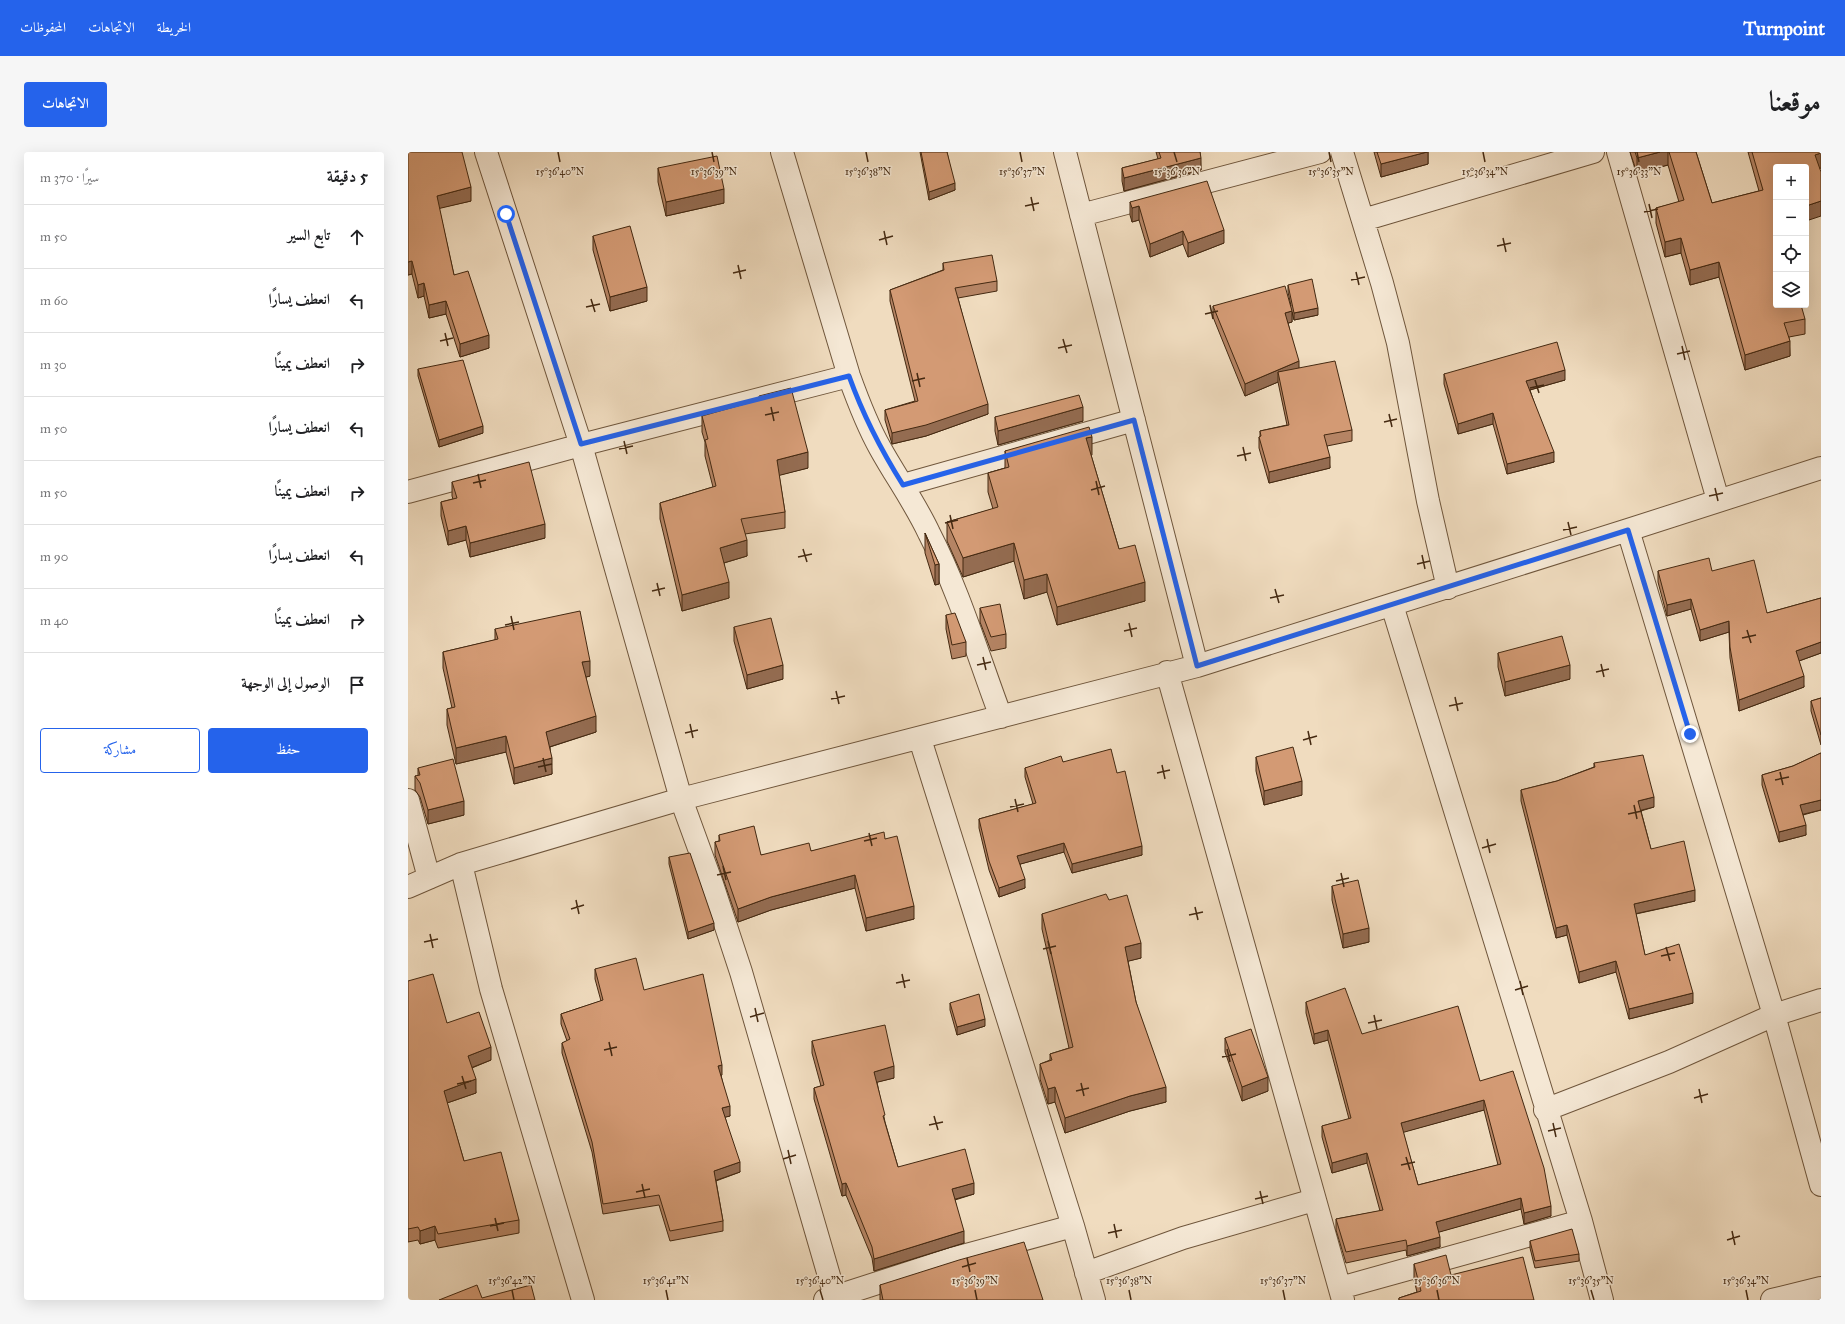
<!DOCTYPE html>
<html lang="ar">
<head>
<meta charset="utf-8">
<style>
  body { margin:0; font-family:"IM FELL Great Primer",Amiri,serif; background:#f6f6f6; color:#202124; direction:rtl }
  .controls { position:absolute; right:12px; top:12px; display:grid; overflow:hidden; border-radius:4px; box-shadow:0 4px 16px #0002 }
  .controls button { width:36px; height:36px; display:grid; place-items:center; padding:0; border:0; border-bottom:1px solid #e0e0e0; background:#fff; color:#202124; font:20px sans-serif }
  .stop { position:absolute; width:12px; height:12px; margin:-9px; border:3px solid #2563eb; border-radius:50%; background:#fff }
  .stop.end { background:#2563eb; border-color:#fff; box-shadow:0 1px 4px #0008 }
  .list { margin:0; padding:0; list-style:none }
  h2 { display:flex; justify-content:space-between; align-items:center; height:52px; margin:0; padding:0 16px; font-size:17px }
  h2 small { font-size:13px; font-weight:400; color:#757577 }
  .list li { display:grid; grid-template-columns:26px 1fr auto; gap:12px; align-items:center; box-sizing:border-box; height:64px; padding:0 16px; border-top:1px solid #e0e0e0 }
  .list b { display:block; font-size:15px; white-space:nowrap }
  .list em { font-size:13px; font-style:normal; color:#757577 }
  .actions { display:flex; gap:8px; padding:12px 16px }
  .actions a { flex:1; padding:9px 0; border:1px solid #2563eb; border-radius:4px; text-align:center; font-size:14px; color:#2563eb }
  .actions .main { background:#2563eb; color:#fff }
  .icon { flex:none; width:22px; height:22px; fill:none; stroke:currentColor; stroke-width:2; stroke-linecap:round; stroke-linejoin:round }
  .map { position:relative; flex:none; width:1413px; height:1148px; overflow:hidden; direction:ltr; border-radius:4px }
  header { display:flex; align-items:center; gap:24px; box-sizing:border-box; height:56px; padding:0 20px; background:#2563eb; color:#fff }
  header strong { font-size:19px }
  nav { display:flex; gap:22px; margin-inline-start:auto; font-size:14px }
  .intro { display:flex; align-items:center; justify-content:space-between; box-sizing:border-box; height:96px; padding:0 24px }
  h1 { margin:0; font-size:28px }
  .button { padding:10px 18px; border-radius:4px; background:#2563eb; color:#fff; font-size:14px; font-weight:700 }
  main { display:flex; gap:24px; padding:0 24px }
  aside { flex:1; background:#fff; border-radius:4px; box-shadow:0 4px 16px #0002 }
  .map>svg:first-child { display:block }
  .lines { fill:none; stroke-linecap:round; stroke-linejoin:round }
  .minor-casing { stroke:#6f563c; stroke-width:24 }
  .minor { stroke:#f5e8d5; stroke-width:22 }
  .wall { fill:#b58464; stroke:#442911; fill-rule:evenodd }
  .shaded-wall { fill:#946c51; stroke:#442911 }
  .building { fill:#d39a74; stroke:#442911; fill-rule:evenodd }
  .route { stroke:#2563eb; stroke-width:5 }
  .ticks { fill:none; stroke:#442911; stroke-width:1.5 }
  .ticks-label { font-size:10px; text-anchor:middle; fill:#442911; stroke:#f5e8d5; stroke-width:3; stroke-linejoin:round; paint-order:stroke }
</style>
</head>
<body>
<header>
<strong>Turnpoint</strong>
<nav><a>الخريطة</a><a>الاتجاهات</a><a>المحفوظات</a></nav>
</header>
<div class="intro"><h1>موقعنا</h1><a class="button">الاتجاهات</a></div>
<main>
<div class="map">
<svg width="1413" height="1148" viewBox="0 0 1413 1148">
  <rect width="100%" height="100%" fill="#f0dcbf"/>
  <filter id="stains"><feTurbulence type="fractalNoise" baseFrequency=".005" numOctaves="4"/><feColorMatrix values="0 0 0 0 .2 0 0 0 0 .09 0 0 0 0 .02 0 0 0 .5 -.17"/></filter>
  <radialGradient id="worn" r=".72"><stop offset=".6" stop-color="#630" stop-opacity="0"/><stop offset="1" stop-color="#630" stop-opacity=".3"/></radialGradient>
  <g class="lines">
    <g class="minor-casing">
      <path id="minor" d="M78,0L173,293L273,647L304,732L333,820L428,1148
        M374,0L441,224C450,249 459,273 472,296C488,325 507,351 521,381C551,439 570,504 593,565
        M657,0L789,514
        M934,0L974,131L990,191L1020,349L1040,436
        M1210,0L1310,348
        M673,63L912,0
        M955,68L1185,0
        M495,333L726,268
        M0,340L173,293L441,224
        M1220,378L1366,863L1413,1033
        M984,453L1173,1069L1194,1148
        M759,520L935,1148
        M512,587L665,1074L686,1148
        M0,648L21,726
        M53,712L83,837L175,1148
        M0,735L53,712L273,647L789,514L1220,378L1413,316
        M1137,958L1261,910L1366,863L1413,848
        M678,1121L775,1086L906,1048
        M932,1136L1173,1069
        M417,1148L547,1106L665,1074
        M1364,1148L1413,1136"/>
    </g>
    <use href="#minor" class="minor"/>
  </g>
  <path class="wall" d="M0,0L63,49L31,56L46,123L81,196L52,205L38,162L21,166L16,144L10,146L4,122L0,123Z
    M512,0H539L547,38L521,48Z
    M748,0H792L793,18L716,39L714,29V16L750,7Z
    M966,0H1020V12L973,25Z
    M1222,0H1288L1304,51L1351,39L1340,0H1413V16L1368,15V153L1397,167V182L1381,185L1382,204L1337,218L1311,125L1282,133L1273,101L1257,105L1248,71V56L1271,50L1260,13L1229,21Z
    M250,16L316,51L258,64L250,30Z
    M722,50L816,91L780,105L775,92L742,105L731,68L724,70L722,63Z
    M185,84L239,149L202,159L185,98Z
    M535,111L589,129V139L550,146L580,262L518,284L484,292L477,268V258L507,249L482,149V138L535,118Z
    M880,133L910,163L886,168L884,160V170L880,171L891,216L944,278V289L919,294L922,316L861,331L851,296V285H852V279L879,273L870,230L837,244L805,165V154H883L880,140Z
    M10,217L75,281L31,295L10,224Z
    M1036,222L1157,228L1122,238L1146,310L1099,322L1085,272L1050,282L1036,232Z
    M294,264L400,316L371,323L377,360V376L337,382L339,404L316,411L321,446L274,459L252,367V351L305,335L297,304V290L294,280Z
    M587,265L675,269L590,293L587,279Z
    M597,299L684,303H683L711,397L737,449L649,473L639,440L616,447L606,409L555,425L539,389V370L585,357L580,340V321L597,316Z
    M44,330L137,386L62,405L58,388L40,393L33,364V350L45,347L44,344Z
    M517,381L531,412V432L527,433L517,401Z
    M1250,419H1304L1359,461L1413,446V501L1391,509L1396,535L1331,559L1322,506L1321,480L1292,489L1283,457L1259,464L1250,430Z
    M572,456L598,482V496L583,499L572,470Z
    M538,463L558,490V504L544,507L538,477Z
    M326,475L375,527L339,537L326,489Z
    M87,477L182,524L178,525L188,580L142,595L144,622L106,632L98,600L48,612L39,573V557L44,556L35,516V500L87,488Z
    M1090,501L1162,527L1097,544L1090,515Z
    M1413,546V593L1403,559V549Z
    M1413,601V658L1395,663L1398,683L1371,690L1354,633V623L1385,614Z
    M848,605L894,643L856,653L848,619Z
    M655,610L709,621L734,703L664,721L656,700L612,712L617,736L591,745L581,718L571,676V667L625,652L617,625V616Z
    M1186,611L1246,655L1233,659L1243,697L1287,749L1228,762L1237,803L1285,851L1221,867L1208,820L1171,831L1159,783L1148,786L1113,649V638L1149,629L1186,615Z
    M10,616L56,663L20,672L12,645L7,638V624H10Z
    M311,683L353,703L403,699L477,687L506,767L458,779L447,736L363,758L330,770L307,703V690L311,689Z
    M261,705L306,778L280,787L261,712Z
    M924,734L961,790L935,796L924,748Z
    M701,748L733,806L720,809L728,850L758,950L722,959L657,981L647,950L640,952L632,927V912L642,908V902L661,896L634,777V762Z
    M187,817L236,838L314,923H313L322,964L317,965L332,1020L308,1029L315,1069V1079L262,1089L251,1053L195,1062L184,1000L154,901V891L159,889L153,872V862L193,849L187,827Z
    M0,829L39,871L83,908L64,916L68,941L39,951L56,1009L111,1068V1081L30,1096L27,1088L12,1092L10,1088L0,1090Z
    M898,850L954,882L1072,929L1143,1064L1116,1072L1113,1057L1030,1080L1032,1095L999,1104L998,1098L938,1111L928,1078V1067L972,1059L959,1011L924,1021L914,985V974L941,967L920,888L906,892L898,861ZM1076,958L1090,1013L1010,1033L995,980Z
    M542,851L577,874L549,883L542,858Z
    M817,886L860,939L834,949L817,900Z
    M404,889L486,926L469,930L477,970L490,1015L566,1042L547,1048L556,1091L466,1119L464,1106L438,1043L434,1044L406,947V936L413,934L404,901Z
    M1122,1089L1171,1102V1109L1127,1116L1122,1096Z
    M1006,1112L1043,1123L1126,1148H991V1146L1009,1140L1006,1128Z
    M472,1133L635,1148H472Z"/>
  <path class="shaded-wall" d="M1019,0H1020V12L973,25V12Z
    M1252,0H1260V13L1229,21V6Z
    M1413,1V16L1407,18V3Z
    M793,6V18L716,39V26Z
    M547,31V38L521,48V40Z
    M63,35V49L29,57V44Z
    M316,37V51L258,64V50Z
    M1413,49V64L1398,69V54Z
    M731,54V68L724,70V56Z
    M816,78V91L780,105V91Z
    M775,79V92L742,105V92Z
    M1273,86V101L1257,105V90Z
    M4,109V122L0,123V110Z
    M1311,110V125L1282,133V118Z
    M16,131V144L10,146V133Z
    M239,135V149L202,159V145Z
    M38,149V162L21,166V153Z
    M910,156V163L886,168V161Z
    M884,159V170L877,172V161Z
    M81,183V196L52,205V192Z
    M1382,189V204L1337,218V203Z
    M891,209V221L870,220V230L837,244V232Z
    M1157,218V228L1118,239V229Z
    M580,252V262L518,284L484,292V281Z
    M675,255V269L590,293V279Z
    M1085,261V272L1050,282V272Z
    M75,274V281L31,295V288Z
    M684,285V303L678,305V286Z
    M400,300V316L369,324V308Z
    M1146,300V310L1099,322V312Z
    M922,305V316L861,331V320Z
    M137,372V386L62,405V391Z
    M58,374V388L40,393V379Z
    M339,388V404L312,412V396Z
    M606,391V409L555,425V406Z
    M531,412V432L527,433V413Z
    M639,422V440L616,447V428Z
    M321,430V446L274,459V443Z
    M737,430V449L649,473V455Z
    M1283,447V457L1259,464V453Z
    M1321,469V480L1292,489V478Z
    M1413,490V501L1388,510V499Z
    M182,509V524L174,526V510Z
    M375,513V527L339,537V523Z
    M1162,513V527L1097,544V530Z
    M1396,524V535L1331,559V548Z
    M188,564V580L138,596V580Z
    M98,584V600L48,612V596Z
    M144,606V622L106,632V616Z
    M894,629V643L856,653V639Z
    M1246,645V655L1230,659V649Z
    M1413,648V658L1392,663V653Z
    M56,649V663L20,672V658Z
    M1398,673V683L1371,690V680Z
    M656,691V700L609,713V704Z
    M734,694V703L664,721V712Z
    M447,723V736L363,758L330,770V757L363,745Z
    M617,727V736L591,745V736Z
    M1287,738V749L1226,762V752Z
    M506,754V767L458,779V766Z
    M306,771V778L280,787V780Z
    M1159,773V783L1148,786V776Z
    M961,776V790L935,796V782Z
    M733,791V806L717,810V795Z
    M1208,809V820L1171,831V820Z
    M1285,841V851L1221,867V857Z
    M577,867V874L549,883V875Z
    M920,878V888L906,892V882Z
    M83,895V908L60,917V904Z
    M314,913V923L310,924V914Z
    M486,914V926L466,931V920Z
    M860,925V939L834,949V935Z
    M68,927V941L36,952V939Z
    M647,935V950L640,952V937Z
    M758,935V950L722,959L657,981V966L722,944Z
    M1076,948V958L993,981V971Z
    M322,954V964L314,966V956Z
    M959,1001V1011L924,1021V1011Z
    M332,1010V1020L306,1029V1019Z
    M438,1031V1043L434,1044V1032Z
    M566,1031V1042L544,1048V1037Z
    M1113,1046V1057L1028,1081V1070Z
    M1143,1054V1064L1116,1072V1061Z
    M27,1074V1088L12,1092V1079Z
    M556,1079V1091L466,1119V1107Z
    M1032,1085V1095L999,1104V1094Z"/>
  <path class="building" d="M0,0H54L63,35L29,44L46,123L60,119L81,183L52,192L38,149L21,153L16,131L10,133L4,109L0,110Z
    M513,0H539L547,31L521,40Z
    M751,0H792L793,6L716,26L714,16L753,6Z
    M969,0H1019L973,12Z
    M1227,0H1252L1229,6Z
    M1261,0H1288L1304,51L1355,38L1344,0H1413V1L1407,3L1413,20V49L1398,54V15H1368V153H1393L1397,167L1376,171L1382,189L1337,203L1311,110L1282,118L1273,86L1257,90L1248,56L1276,48Z
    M309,4L316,37L258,50L250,16Z
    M799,29L816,78L780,91L775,79L742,92L731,54L724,56L722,50Z
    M222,74L239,135L202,145L185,84Z
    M584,103L589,129L547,136L580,252L518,273L484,281L477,258L510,249L482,138L536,118L535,111Z
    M904,127L910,156L886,161L880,133Z
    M877,134L884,159L877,161L891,209L837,232L805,154Z
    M1149,190L1157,218L1118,229L1146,300L1099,312L1085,261L1050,272L1036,222Z
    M55,208L75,274L31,288L10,217Z
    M927,209L944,278L916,283L922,305L861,320L851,285L853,284L852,279L881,273L870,220Z
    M383,236L400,300L369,308L377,360L333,367L339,388L312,396L321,430L274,443L252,351L308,334L297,288L300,287L294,264L351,248V244Z
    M671,243L675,255L590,279L587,265Z
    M681,275L684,285L678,286L711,397L727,393L737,430L649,455L639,422L616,428L606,391L555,406L539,370L590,355L580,321L601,315L597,299Z
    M121,310L137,372L62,391L58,374L40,379L33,350L49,346L44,330Z
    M517,381L531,412L527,413Z
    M1301,406L1304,419L1346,408L1359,461L1413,446V490L1388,499L1396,524L1331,548L1322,495L1321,469L1292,478L1283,447L1259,453L1250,419Z
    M592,452L598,482L583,485L572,456Z
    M172,459L182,509L174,510L188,564L138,580L144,606L106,616L98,584L48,596L39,557L47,555L35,500L90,487L87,477Z
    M547,461L558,490L544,493L538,463Z
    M363,466L375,513L339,523L326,475Z
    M1154,484L1162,513L1097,530L1090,501Z
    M1413,546V583L1403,549Z
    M885,595L894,629L856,639L848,605Z
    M703,597L709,621L717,619L734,694L664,712L656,691L609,704L617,727L591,736L581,709L571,667L628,651L617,616L653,604L655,610Z
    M1413,601V648L1392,653L1398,673L1371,680L1354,623L1385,614Z
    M1235,603L1246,645L1230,649L1243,697L1276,689L1287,738L1226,752L1237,803L1271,792L1285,841L1221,857L1208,809L1171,820L1159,773L1148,776L1113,638L1149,629L1187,615L1186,611Z
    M45,607L56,649L20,658L12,631L7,624L12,623L10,616Z
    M346,674L353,703L401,691L403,699L476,680L477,687L489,684L506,754L458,766L447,723L363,745L330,757L307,690L312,689L311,683Z
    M282,701L306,771L280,780L261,705Z
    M950,728L961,776L935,782L924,734Z
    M698,742L701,748L719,743L733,791L717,795L728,850L758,935L722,944L657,966L647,935L640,937L632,912L644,908L642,902L665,895L634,762Z
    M228,806L236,838L295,822L314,913L310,914L322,954L314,956L332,1010L306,1019L315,1069L262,1079L251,1043L195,1052L184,990L154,891L162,887L153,862L195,848L187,817Z
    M25,822L39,871L71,860L83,895L60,904L68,927L36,939L56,1009L93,1000L111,1068L30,1082L27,1074L12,1079L10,1075L0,1077V829Z
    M937,836L954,882L1050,854L1072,929L1105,919L1136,1016L1143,1054L1116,1061L1113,1046L1028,1070L1032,1085L999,1094L998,1088L938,1100L928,1067L975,1058L959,1001L924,1011L914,974L943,966L920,878L906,882L898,850ZM1076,948L1093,1012L1010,1033L993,971Z
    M571,842L577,867L549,875L542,851Z
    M477,873L486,914L466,920L477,963L475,964L490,1015L557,997L566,1031L544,1037L556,1079L466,1107L464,1095L438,1031L434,1032L406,936L416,933L404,889Z
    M843,877L860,925L834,935L817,886Z
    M1164,1077L1171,1102L1127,1109L1122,1089Z
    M616,1090L635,1148H475L472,1133L551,1108Z
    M1038,1103L1043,1123L1115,1105L1126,1148H991V1146L1013,1139L1006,1112Z
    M69,1133L74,1146L123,1133L127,1148H31Z"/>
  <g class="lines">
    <path class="route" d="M98,62L173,292L441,224C455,263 473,298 495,333L726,268L789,514L1220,378L1282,582"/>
  </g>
  <path class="ticks" d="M150,0L152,10M304,0L306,10M458,0L460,10M612,0L614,10M766,0L769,10M921,0L923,10M1075,0L1077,10M1229,0L1231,10M623,45L626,59M1241,52L1244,66M617,54L631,51M1236,60L1250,57M476,79L479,93M1095,86L1098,100M471,88L485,84M1089,94L1103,91M330,113L333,127M948,120L951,133M325,121L338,118M943,128L957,125M183,147L187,160M802,153L805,167M178,155L192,152M797,162L810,159M37,181L40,194M655,187L659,201M32,189L45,186M1274,194L1277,208M650,196L664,193M1269,202L1282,199M509,221L512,235M1127,228L1131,241M504,229L517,226M1122,236L1136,233M363,255L366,269M981,262L984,275M357,263L371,260M976,270L989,267M216,289L219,302M835,295L838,309M211,297L225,294M829,304L843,301M70,322L73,336M688,329L691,343M65,331L78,328M1307,336L1310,349M683,338L697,334M1301,344L1315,341M542,363L545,377M1160,370L1163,383M537,371L550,368M1155,378L1169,375M395,397L399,410M1014,403L1017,417M390,405L404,402M1009,412L1022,409M249,431L252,444M867,437L871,451M244,439L257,436M862,446L876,443M103,464L106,478M721,471L724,485M97,473L111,470M1339,478L1343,491M716,479L729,476M1334,486L1348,483M575,505L578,518M1193,512L1196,525M569,513L583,510M1188,520L1201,517M428,539L431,552M1047,545L1050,559M423,547L437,544M1041,554L1055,551M282,572L285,586M900,579L903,593M277,581L290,578M895,588L909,584M135,606L138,620M754,613L757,627M130,615L144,612M1372,620L1375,633M749,621L762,618M1367,628L1381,625M607,647L610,660M1226,653L1229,667M602,655L616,652M1220,662L1234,659M461,681L464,694M1079,687L1082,701M456,689L469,686M1074,696L1088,692M315,714L318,728M933,721L936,735M309,723L323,720M928,729L941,726M168,748L171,762M787,755L790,768M163,757L176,753M781,763L795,760M22,782L25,796M640,789L643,802M16,790L30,787M1258,795L1262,809M635,797L648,794M1253,804L1267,801M494,822L497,836M1112,829L1115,843M488,831L502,828M1107,838L1120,834M347,856L350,870M966,863L969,877M342,865L356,861M960,871L974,868M201,890L204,904M819,897L822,910M196,898L209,895M814,905L828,902M54,924L58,937M673,931L676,944M49,932L63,929M1291,937L1294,951M668,939L681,936M1286,946L1300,942M526,964L530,978M1145,971L1148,985M521,973L535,970M1140,979L1153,976M380,998L383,1012M998,1005L1002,1018M375,1007L388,1003M993,1013L1007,1010M234,1032L237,1046M852,1039L855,1052M228,1040L242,1037M847,1047L860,1044M87,1066L90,1079M706,1072L709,1086M82,1074L96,1071M1324,1079L1327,1093M700,1081L714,1078M1319,1088L1332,1084M559,1106L562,1120M554,1115L568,1111M104,1138L106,1148M258,1138L260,1148M412,1138L415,1148M567,1138L569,1148M721,1138L723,1148M875,1138L877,1148M1029,1138L1031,1148M1183,1138L1186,1148M1338,1138L1340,1148"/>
  <g class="ticks-label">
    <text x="152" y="23">15°36'40"N</text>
    <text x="306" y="23">15°36'39"N</text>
    <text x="460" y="23">15°36'38"N</text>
    <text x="614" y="23">15°36'37"N</text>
    <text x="769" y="23">15°36'36"N</text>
    <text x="923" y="23">15°36'35"N</text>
    <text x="1077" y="23">15°36'34"N</text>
    <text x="1231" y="23">15°36'33"N</text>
    <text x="104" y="1132">15°36'42"N</text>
    <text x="258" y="1132">15°36'41"N</text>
    <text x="412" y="1132">15°36'40"N</text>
    <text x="567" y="1132">15°36'39"N</text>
    <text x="721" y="1132">15°36'38"N</text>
    <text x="875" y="1132">15°36'37"N</text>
    <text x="1029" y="1132">15°36'36"N</text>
    <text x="1183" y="1132">15°36'35"N</text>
    <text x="1338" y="1132">15°36'34"N</text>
  </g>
  <rect width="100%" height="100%" filter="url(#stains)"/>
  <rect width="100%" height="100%" fill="url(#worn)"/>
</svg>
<div class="controls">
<button>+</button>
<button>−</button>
<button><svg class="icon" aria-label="locate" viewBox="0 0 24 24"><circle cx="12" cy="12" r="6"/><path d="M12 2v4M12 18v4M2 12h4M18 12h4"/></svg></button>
<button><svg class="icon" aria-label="layers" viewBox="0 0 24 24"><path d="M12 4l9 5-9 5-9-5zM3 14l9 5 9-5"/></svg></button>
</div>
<div class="stop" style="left:98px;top:62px"></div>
<div class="stop end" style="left:1282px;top:582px"></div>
</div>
<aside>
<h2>5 دقيقة<small>سيرًا · 370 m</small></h2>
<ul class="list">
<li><svg class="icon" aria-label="ahead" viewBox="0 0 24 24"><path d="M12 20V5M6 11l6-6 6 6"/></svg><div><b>تابع السير</b></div><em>50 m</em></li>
<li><svg class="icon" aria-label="left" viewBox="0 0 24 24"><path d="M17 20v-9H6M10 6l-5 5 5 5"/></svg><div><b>انعطف يسارًا</b></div><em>60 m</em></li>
<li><svg class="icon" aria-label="right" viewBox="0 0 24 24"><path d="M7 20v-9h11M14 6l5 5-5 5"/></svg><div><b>انعطف يمينًا</b></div><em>30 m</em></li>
<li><svg class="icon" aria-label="left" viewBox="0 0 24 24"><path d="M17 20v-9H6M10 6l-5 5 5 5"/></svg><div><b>انعطف يسارًا</b></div><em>50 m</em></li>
<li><svg class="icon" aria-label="right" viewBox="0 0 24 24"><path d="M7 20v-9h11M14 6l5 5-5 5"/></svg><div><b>انعطف يمينًا</b></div><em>50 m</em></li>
<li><svg class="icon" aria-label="left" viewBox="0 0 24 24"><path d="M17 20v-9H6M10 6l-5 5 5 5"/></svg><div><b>انعطف يسارًا</b></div><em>90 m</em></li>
<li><svg class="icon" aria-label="right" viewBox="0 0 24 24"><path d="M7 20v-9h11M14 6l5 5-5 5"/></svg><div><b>انعطف يمينًا</b></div><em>40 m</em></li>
<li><svg class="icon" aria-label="arrive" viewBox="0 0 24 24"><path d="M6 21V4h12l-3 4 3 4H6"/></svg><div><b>الوصول إلى الوجهة</b></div></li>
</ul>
<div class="actions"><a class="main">حفظ</a><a>مشاركة</a></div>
</aside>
</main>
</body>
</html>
